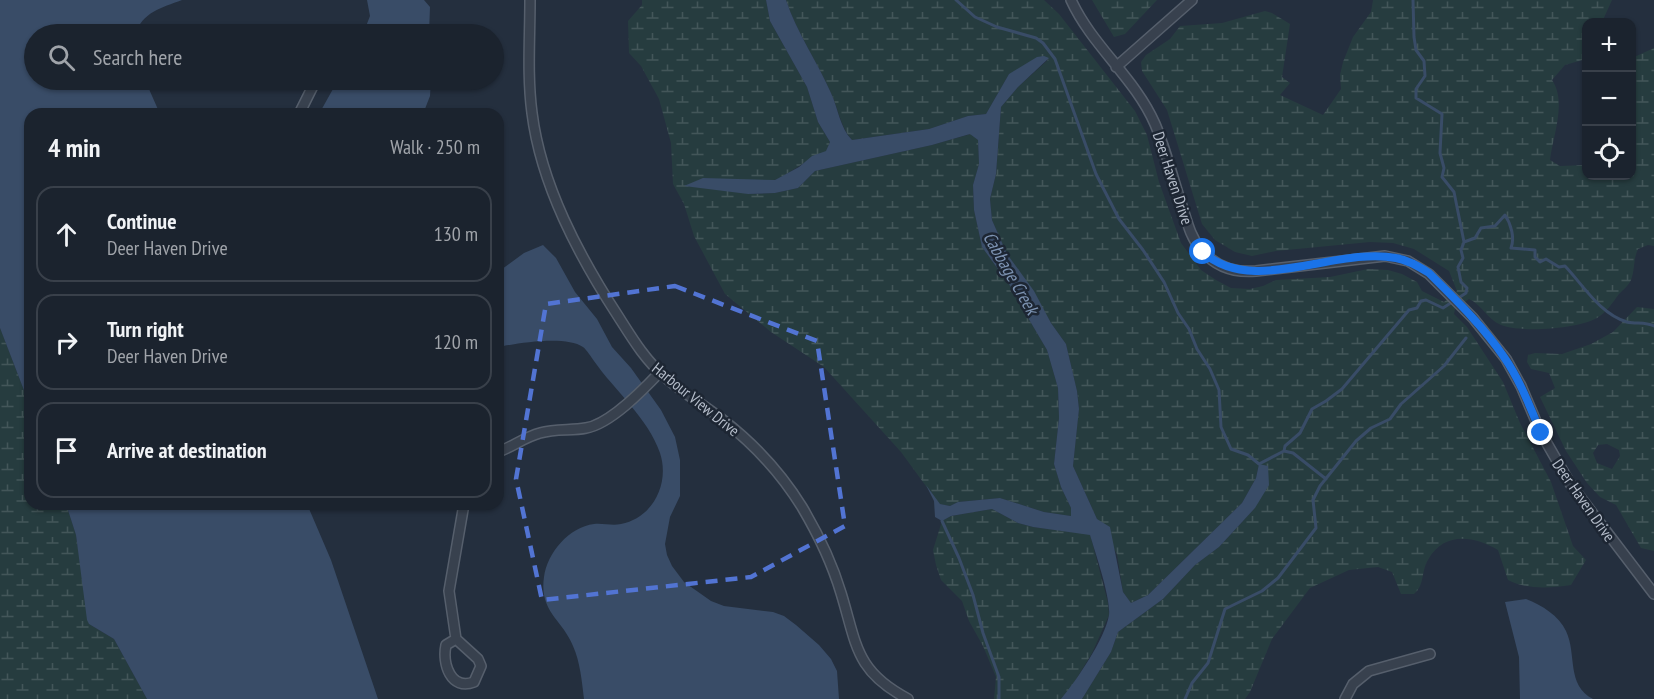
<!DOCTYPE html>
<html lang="en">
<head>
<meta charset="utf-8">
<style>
  body { margin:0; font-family:"PT Sans Narrow",sans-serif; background:#242b36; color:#f1f3f6 }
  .controls { position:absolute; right:18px; top:18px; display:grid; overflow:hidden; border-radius:12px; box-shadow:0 2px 4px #0004 }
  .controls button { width:54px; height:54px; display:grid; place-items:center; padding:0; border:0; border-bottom:2px solid #39404a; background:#1b232e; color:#f1f3f6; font:30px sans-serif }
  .stop { position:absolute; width:18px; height:18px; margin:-14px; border:4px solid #1a73e8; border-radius:50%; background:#fff }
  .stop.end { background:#1a73e8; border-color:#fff; box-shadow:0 2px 6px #0008 }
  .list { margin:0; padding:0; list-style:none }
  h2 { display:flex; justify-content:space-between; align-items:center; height:78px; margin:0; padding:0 24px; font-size:26px }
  h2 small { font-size:20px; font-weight:400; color:#a0a4aa }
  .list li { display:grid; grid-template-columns:39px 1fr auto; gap:18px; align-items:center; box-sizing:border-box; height:96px; margin:0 12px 12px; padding:0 12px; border:2px solid #39404a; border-radius:18px }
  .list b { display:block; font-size:22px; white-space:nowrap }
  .list p { margin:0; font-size:20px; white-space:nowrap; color:#a0a4aa }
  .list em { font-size:20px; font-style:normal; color:#a0a4aa }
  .icon { flex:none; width:33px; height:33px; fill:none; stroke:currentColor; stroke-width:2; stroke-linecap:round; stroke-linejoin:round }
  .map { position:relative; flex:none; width:1654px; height:699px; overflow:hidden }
  .search { position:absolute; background:#1b232e; box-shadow:0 2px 4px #0004; left:24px; top:24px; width:480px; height:66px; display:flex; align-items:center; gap:15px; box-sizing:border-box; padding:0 21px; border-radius:33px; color:#a0a4aa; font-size:22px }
  .panel { position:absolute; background:#1b232e; box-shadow:0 2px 4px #0004; left:24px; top:108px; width:480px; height:402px; border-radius:18px }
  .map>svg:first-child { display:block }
  .wetland { fill:url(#wetland-marsh); fill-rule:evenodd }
  .water { fill:#394c67 }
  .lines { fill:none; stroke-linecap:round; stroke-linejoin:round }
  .stream { stroke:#394c67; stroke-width:3 }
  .minor-casing { stroke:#565f6c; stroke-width:12 }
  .minor { stroke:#38414e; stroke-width:9 }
  .route { stroke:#1a73e8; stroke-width:8 }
  .marked { fill:none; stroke:#5274d3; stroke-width:4.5; stroke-dasharray:12 8; stroke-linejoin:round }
  .labels { text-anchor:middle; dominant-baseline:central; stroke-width:5; stroke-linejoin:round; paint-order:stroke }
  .street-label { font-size:16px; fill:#b4bcc9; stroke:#1d2633 }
  .water-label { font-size:18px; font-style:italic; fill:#7c92b1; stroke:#1d2633 }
</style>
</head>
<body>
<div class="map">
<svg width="1654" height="699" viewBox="0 0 1654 699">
  <defs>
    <pattern id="wetland-marsh" width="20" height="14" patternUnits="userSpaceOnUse" patternTransform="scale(1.5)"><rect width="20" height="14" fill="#263c3f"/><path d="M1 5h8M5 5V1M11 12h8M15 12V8" fill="none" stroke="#435659"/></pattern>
  </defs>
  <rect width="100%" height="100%" fill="#242f3e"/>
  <path class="wetland" d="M642,0H766L770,21L807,87L818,122L830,142L826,152C808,157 795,171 777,179C768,183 717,179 703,178L748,194L775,193L798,188L815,171L932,145L971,134L978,140L979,164L973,185L974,210L982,247L1016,294L1024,311L1047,350L1058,388L1059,418L1054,464L1061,487L1071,508V516L1044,512L1000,498L958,502L950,506L939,504L901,452L824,367L771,332L725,294L694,236L684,204L673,184L671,143L659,99L641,66L629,53L628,21L642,5Z
    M786,0H1044L1059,14L1135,111L1147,135L1159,182L1181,243L1201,270L1216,280L1231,288L1250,289L1263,286L1276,280L1330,277L1368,269L1388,270L1402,274L1417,282L1422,291L1444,302L1457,291L1449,271L1414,249L1393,243L1370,242L1276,251L1252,256L1235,252L1215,240L1202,224L1167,110L1142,71L1141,62L1146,55L1170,39L1180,26L1222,23L1265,11L1272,13L1290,24L1282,77L1290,83L1280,95L1323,115L1341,89L1340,75L1343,62L1353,37L1371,12L1373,0H1612L1602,22H1586V59L1565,65L1552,80C1567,102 1553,135 1550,160L1560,166L1585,165L1586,162V176H1632V58L1654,48V246L1648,245L1638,249C1633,260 1635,270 1631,280C1629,285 1623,290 1619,294C1613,302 1606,313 1597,318C1577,329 1521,333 1501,325C1487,319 1482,305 1469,299L1455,309L1454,314L1467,327L1503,382L1520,423L1551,482L1573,546L1586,560L1571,585C1550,588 1528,590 1508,580L1498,550C1474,536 1444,531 1428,560C1421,571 1425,585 1414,594H1401L1392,572L1378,567L1349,570L1310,588L1272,639L1250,692L1245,699H1082L1111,652L1118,632L1163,599L1195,565L1219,547L1255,508L1259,464L1256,478L1242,503L1148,595L1131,603L1123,592L1117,554L1097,519L1073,466L1079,408L1077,391L1066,344L1051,323L1033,291L1007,254L992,220L990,199L996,174L1001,107L1018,87L1049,59L1009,74L986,114L968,116L929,129L852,140C841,128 838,108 831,93C817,61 797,33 786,0Z
    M1092,0H1157L1125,34L1114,37Z
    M1637,307L1654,309V551L1641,548L1616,505L1600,497L1587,483L1566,451L1540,397L1555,388L1549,373L1531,369L1527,362L1528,355L1535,353L1562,354L1591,344L1613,332ZM1607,444L1619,450L1620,456L1612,469L1597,463L1593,453L1598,445Z
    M0,328L30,406V504H66L76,535L89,624L114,639L147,699H0Z
    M992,509L1018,523L1033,527L1090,534L1108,603L1109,615L1092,653L1072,686L1061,699H994L996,677L983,646L969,621L962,601L941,580L936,565L933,550L942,521L951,516Z"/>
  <path class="water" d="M0,0H182C161,8 143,12 135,34H34V80H145L160,114H30V406L0,328Z
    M367,0H424L430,7L429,34H363L370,16Z
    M766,0H786C797,33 817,61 831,93C838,108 840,128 852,140L929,129L968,116L986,114L1009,74L1037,57L1044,56L1049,58L1018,87L1001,107L996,174L990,199L992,220L1007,254L1034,291L1051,323L1066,344L1077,391L1079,409L1073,466L1097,519L1110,527L1123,592L1131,603L1148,595L1242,503L1256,478L1259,464L1268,466L1269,485L1255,508L1219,547L1195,565L1163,599L1118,632L1111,652L1082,699H1061C1076,681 1105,639 1109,615C1111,598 1095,552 1090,535L1033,527L1018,523L992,509L951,516L942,521L935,517L934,501L926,485L940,504L950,506L958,502L1000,498L1044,512L1071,516V508L1061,487L1054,464L1059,418L1058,388L1047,350L1024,311L1016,294L982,247L974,210L973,185L979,164L978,140L970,134L932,145L815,171L798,188L775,193L748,194L684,186L703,178L775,180L799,167L812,156L826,151L830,142L818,122L807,87L770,21Z
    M338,80H431L430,96L423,114H319Z
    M543,245L556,258L575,292L597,319L612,347L631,368L661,410L675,437L680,460V496L670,517L665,544L667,555L672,566L684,582L711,601L724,606L773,612L784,616L796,625L819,645L831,659L837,671L839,699H584C582,682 580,661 573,646C562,619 539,612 544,577C547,553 569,527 594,524C603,523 612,526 621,524C653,518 670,483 660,453C648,418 615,391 594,361C591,357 587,350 583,347C566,335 518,343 498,347V272L524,253Z
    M66,504H307L331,560L378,699H147L114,639L89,624L87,620L76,535Z
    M1526,599C1542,605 1559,616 1566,631C1577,654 1566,685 1593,699H1520L1519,657L1505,602Z"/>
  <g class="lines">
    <path class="stream" d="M956,0L975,17L997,27L1036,38L1043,43L1055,59L1096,174L1119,219L1143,250L1164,282L1178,313L1189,329L1197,349L1210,369L1219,390L1221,427L1231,449L1248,455L1259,464L1284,451L1285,446L1300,433L1312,409L1326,401L1342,389L1409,310L1417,308L1421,301L1426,300L1443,308L1466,293L1467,288L1461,282L1458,267L1463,258L1461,250L1464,242L1454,192L1442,177L1444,168L1440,153L1442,114L1416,98V89L1425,76L1424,61L1416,50L1414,37L1413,0
      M1464,242L1475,238L1481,228L1495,226L1505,215C1511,224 1515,238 1511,248L1535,250V257L1540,262L1546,259L1559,267L1565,266C1583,285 1600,314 1627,322C1636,324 1646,322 1654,326
      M1284,451L1293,453L1326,479
      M942,521L959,558L973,595L983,633L999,677V699
      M1185,699L1192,683L1208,663L1225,609L1262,591L1278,578L1316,528L1313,500L1320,486L1356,441L1371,428L1390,419L1401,404L1444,366L1466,338"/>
    <g class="minor-casing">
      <path id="minor" d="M530,0C530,38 527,75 532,113C541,185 579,256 618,316C632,338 645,360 665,377C683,393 704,405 723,420C754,444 781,473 802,507C818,534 832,563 841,593C857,645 855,671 908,699
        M1071,0C1092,46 1135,78 1155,124C1166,150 1173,179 1182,206C1187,221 1190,236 1200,248C1214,266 1234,273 1256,271L1385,256L1408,261L1429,274L1473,318L1506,359L1521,386L1541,433L1571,485L1654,594
        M1116,67L1192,0
        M299,114L316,80
        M498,452C512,447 525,437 540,433C556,428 571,431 586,428C610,424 643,390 660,372
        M456,639L446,645C442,664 451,691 474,682L481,666L478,659L456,639L449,591L464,504
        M1345,699L1353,684L1369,671L1430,654"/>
    </g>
    <use href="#minor" class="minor"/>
  </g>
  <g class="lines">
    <path class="route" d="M1203,252C1252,297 1336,246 1396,258C1408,260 1418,266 1429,273C1456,300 1483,326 1504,357C1520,380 1530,407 1541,433"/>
  </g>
  <path class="marked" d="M675,286L817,341L845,526L751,577L542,600L516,479L546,304Z"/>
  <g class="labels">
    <g class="street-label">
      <text transform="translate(1173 178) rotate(72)">Deer Haven Drive</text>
      <text transform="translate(696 399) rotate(39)">Harbour View Drive</text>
      <text transform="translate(1584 500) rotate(55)">Deer Haven Drive</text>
    </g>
    <g class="water-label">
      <text transform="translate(1011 273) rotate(60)">Cabbage Creek</text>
    </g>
  </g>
</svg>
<div class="controls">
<button>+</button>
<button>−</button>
<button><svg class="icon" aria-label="locate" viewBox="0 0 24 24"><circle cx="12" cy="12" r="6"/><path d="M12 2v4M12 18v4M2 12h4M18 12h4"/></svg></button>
</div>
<div class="stop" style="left:1203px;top:252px"></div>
<div class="stop end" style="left:1541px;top:433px"></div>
<div class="search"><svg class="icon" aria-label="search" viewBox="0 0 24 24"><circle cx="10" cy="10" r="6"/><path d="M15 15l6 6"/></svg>Search here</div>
<section class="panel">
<h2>4 min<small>Walk · 250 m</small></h2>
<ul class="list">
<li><svg class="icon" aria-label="ahead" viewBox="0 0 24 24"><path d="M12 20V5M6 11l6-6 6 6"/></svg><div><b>Continue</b><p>Deer Haven Drive</p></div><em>130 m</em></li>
<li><svg class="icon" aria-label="right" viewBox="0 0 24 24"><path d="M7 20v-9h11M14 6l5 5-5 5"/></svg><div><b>Turn right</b><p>Deer Haven Drive</p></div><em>120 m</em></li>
<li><svg class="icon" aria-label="arrive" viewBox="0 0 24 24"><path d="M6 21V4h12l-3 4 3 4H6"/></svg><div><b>Arrive at destination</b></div></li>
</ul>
</section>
</div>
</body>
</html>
